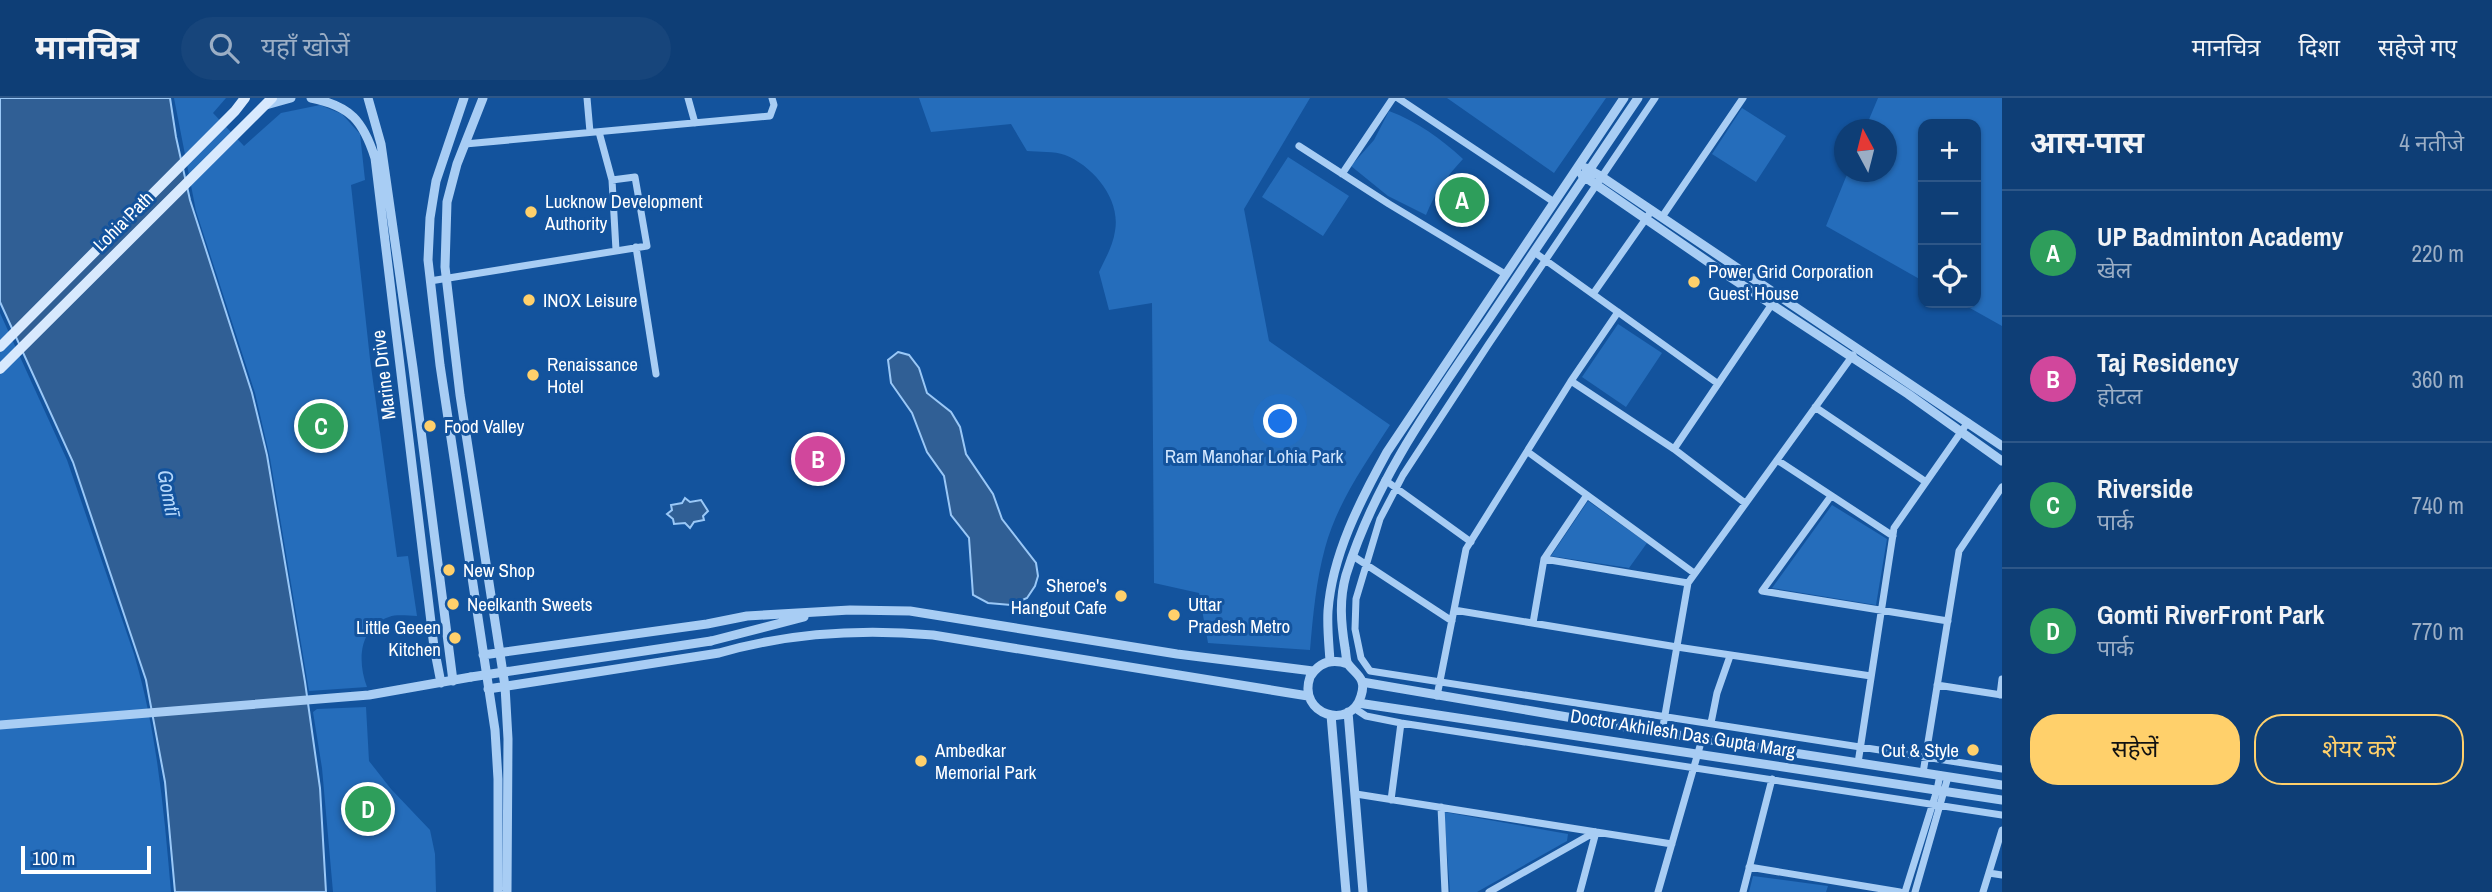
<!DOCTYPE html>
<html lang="hi">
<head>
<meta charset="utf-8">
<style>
  body { margin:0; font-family:"Archivo Narrow","Noto Sans Devanagari",sans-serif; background:#17457b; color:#f1f3f6 }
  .controls { position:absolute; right:21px; top:21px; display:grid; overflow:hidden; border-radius:14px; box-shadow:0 2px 5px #0004 }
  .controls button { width:63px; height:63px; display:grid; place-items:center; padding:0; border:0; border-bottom:2px solid #2e5788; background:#0e3e76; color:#f1f3f6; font:35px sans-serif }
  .compass { position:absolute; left:1834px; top:21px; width:63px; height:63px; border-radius:50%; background:#0e3e76; box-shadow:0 2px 5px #0004; rotate:353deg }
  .scale { position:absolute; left:21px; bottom:18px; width:130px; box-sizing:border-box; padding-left:7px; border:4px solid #fff; border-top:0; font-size:19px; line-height:24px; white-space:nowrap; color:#fff; -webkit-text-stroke:5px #13539d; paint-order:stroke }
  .you { position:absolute; left:1281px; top:324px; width:24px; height:24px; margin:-18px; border:5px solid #fff; border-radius:50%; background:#1a73e8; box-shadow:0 0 0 10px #1a73e833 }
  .badge { display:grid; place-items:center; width:46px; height:46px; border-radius:50%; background:#ffd06b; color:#fff; font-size:23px; font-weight:700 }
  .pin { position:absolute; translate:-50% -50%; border:4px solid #fff; box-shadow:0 2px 7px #0006 }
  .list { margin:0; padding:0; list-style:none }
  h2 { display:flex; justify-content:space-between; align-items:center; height:91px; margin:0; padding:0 28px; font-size:30px }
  h2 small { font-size:23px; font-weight:400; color:#9baec5 }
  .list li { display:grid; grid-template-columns:46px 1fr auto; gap:21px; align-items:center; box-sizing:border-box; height:126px; padding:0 28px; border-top:2px solid #2e5788 }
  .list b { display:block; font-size:26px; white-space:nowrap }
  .list p { margin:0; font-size:23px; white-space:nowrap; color:#9baec5 }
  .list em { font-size:23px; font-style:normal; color:#9baec5 }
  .actions { display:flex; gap:14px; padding:21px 28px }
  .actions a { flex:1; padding:16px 0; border:2px solid #ffd06b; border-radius:28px; text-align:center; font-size:24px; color:#ffd06b }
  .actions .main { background:#ffd06b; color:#111 }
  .icon { flex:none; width:38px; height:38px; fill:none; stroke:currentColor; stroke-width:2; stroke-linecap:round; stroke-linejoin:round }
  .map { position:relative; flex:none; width:2002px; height:794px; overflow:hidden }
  header { display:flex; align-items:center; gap:42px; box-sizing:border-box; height:98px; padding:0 35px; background:#0e3e76; border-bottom:2px solid #2e5788 }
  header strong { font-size:33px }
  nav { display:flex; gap:38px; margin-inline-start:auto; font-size:24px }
  .search { width:490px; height:63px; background:#17457b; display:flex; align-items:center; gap:18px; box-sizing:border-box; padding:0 24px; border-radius:38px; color:#9baec5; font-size:26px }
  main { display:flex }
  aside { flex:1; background:#0e3e76 }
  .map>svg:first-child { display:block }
  .green { fill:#256dbb }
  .water { fill:#305f95; stroke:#9ac8f7; stroke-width:2 }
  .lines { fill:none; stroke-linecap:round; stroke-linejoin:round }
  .minor { stroke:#a8cdf4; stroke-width:7 }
  .tertiary { stroke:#a8cdf4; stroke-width:9 }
  .secondary { stroke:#d8e9fd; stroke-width:10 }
  .tertiary-bridge { stroke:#a8cdf4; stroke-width:9 }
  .poi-dot { fill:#ffd06b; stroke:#13539d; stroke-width:2.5 }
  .labels { text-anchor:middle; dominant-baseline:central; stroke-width:6; stroke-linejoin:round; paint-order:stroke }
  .poi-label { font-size:19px; fill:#fff; stroke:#13539d; text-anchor:start }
  .street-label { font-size:19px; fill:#fff; stroke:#13539d }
  .park-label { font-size:19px; fill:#d1e6fe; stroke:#13539d }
  .water-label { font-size:21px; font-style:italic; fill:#b5d7fa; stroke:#13539d }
</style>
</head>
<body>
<header>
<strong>मानचित्र</strong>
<div class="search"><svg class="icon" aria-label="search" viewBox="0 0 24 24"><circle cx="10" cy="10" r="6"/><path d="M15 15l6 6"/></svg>यहाँ खोजें</div>
<nav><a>मानचित्र</a><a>दिशा</a><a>सहेजे गए</a></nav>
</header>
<main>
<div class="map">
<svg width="2002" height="794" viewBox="0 0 2002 794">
  <rect width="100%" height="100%" fill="#13539d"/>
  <path class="green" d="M174,0H226L213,15L244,48L281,15L320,7L342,16L360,36L365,82L351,87L370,261L397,459L408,458L417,518C408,518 397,516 389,519C359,529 357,563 367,589L309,593L270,360L255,295L196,113Z
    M919,0H1310L1244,111L1269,243L1390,327C1365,366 1337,405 1325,450C1316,483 1313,518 1310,552L1208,545L1199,495L1154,485L1152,205L1109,212L1099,174C1105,161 1113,148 1115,133C1121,101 1093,68 1065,57C1054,53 1039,54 1027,53L1011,26L931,34Z
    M1447,0H1606L1554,75Z
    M1878,0H2002V228L1961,205H1976V26H1923V183L1826,128L1848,74H1886V32L1865,31Z
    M1742,10L1786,38L1756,84L1712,56Z
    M1389,13C1418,24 1440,40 1463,61C1446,79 1435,95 1426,117L1388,98L1351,68L1374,42Z
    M1288,59L1349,98L1323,138L1262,99Z
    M0,215L67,362L134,556C157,634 164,713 171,794H0Z
    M1618,226L1662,255L1626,309L1582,279Z
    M1588,403L1647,445L1629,470L1551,458Z
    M1832,407L1887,441L1876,507L1772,490Z
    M366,609L369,663L391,691L430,732L435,756L436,794H333L322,670L313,614L317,611Z
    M1444,714L1568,736L1567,743L1477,794H1450Z
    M1753,778L1828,788L1826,794H1749Z"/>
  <path class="water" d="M0,0H170L176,39L190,102L252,295L267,357L305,584L320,690L326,794H175L165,684L146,582L73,364L0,204Z
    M898,254L909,257L919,270L927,295L951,314L960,329L966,356L993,396L1002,421L1036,465L1038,478L1035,488L1027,500L1011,507L988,505L973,497L969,440L951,417L944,378L927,354L912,315L891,285L888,262Z
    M685,400L690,404L701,402L708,413L703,418L704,422L694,424L690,430L685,425L674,426L673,421L667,416L672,412L671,407L682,405Z"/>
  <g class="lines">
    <path class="minor" d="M587,0L590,34
      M688,0L695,25
      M1398,0L1554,104
      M1655,0L1488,247L1403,377L1380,421L1356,501L1355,531L1361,560L1370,573L2002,671
      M599,34L612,82L616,152
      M465,46L770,18L774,7L772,0
      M1299,48L1389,106L1505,176
      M1342,76L1393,0
      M1662,119L1743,0
      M636,149L656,276
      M1534,154L1717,285
      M430,183L647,148L635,79L612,82
      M1593,196L1652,112
      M1571,283L1674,351L1745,405
      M1815,309L1926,384
      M1674,351L1772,206
      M1528,354L1694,475
      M1777,362L1893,438
      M1385,382L1471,444
      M1831,398L1762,493L1948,523
      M1353,458L1452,523
      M1544,461L1688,485
      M1454,512L1677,549L1871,578
      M1533,525L1544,461L1587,397
      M1937,587L2002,597
      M2000,597L2002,581
      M1437,598L1466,451L1571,283L1618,214
      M1354,610L1366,618L1401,625L2002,717
      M1711,625L1717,595L1730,558
      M1662,634L1688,485L1853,257
      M1858,665L1894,430L1968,324
      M1923,675L1959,453L2002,389
      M1356,696L1672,746
      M1391,702L1401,625
      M1441,709L1445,794
      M1749,769L1900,794
      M1989,775L2002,777
      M1489,794L1595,734
      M1580,794L1596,734
      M1658,794L1702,641
      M1743,794L1772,681
      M1905,794L1937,692L1940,677
      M1915,794L1948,679
      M1983,794L2002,732"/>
    <path class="tertiary" d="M311,0C351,8 363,23 375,60L434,549L441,585
      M368,0L381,46L413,270L453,583
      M464,0L436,83L430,120L428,162L440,267L495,632L498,681V794
      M483,0L457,66L447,104L445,169L460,297L505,588L508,641L507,794
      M266,7L291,0
      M1586,70L1602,79L2002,348
      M1582,77L1730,179L1908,296L2002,363
      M711,543L804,519
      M483,557L707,526L747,518L850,512L910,513L1177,556L1313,573
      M1330,563C1329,547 1327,530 1328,513C1332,457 1360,403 1387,354L1624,0
      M1348,566C1332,560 1319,564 1310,579C1297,617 1351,633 1361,598C1367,580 1356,577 1348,566C1346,563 1346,555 1345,550C1341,525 1339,502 1346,477C1376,381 1431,306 1487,224C1537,149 1588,74 1638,0
      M1362,584L1626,629L2002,687
      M488,591L719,555C788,535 863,531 933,537L1308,598
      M1358,605L2002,702
      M1348,614L1363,794
      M1331,617L1346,794
      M0,627L369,597L471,579"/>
    <path class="secondary" d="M0,249L235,13L245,0
      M0,271L272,0"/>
    <path class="tertiary-bridge" d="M471,579L711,543"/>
  </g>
  <g class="poi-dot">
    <circle cx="531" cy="114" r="7"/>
    <circle cx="1694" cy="184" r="7"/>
    <circle cx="529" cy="202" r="7"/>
    <circle cx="533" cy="277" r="7"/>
    <circle cx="430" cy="328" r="7"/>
    <circle cx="449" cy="472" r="7"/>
    <circle cx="1121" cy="498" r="7"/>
    <circle cx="453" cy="506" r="7"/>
    <circle cx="1174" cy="517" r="7"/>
    <circle cx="455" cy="540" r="7"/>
    <circle cx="1973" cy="652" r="7"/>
    <circle cx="921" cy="663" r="7"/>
  </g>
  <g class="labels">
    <g class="poi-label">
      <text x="545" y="103">Lucknow Development<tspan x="545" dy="22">Authority</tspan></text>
      <text x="1708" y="173">Power Grid Corporation<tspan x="1708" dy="22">Guest House</tspan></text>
      <text x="543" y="202">INOX Leisure</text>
      <text x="547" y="266">Renaissance<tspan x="547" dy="22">Hotel</tspan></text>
      <text x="444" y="328">Food Valley</text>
      <text x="463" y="472">New Shop</text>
      <text x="1107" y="487" text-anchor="end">Sheroe's<tspan x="1107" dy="22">Hangout Cafe</tspan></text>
      <text x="467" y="506">Neelkanth Sweets</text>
      <text x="1188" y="506">Uttar<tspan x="1188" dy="22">Pradesh Metro</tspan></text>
      <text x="441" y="529" text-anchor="end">Little Geeen<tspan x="441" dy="22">Kitchen</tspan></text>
      <text x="935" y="652">Ambedkar<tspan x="935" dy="22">Memorial Park</tspan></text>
      <text x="1959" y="652" text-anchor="end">Cut &amp; Style</text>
    </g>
    <g class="street-label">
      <text transform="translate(123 123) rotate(-45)">Lohia Path</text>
      <text transform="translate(383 277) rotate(-97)">Marine Drive</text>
      <text transform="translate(1683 635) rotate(9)">Doctor Akhilesh Das Gupta Marg</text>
    </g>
    <g class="park-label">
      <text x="1254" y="358">Ram Manohar Lohia Park</text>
    </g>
    <g class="water-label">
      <text transform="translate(169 395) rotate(79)">Gomtī</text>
    </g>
  </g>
</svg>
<div class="controls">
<button>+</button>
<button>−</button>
<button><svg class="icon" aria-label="locate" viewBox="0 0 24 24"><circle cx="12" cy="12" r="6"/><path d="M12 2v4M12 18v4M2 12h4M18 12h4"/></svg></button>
</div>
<svg class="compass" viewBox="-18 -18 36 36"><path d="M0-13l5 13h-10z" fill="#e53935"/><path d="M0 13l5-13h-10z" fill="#9baec5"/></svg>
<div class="scale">100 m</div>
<div class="you"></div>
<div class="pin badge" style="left:1462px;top:102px;background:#2e9e5b">A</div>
<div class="pin badge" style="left:818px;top:361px;background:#d1479c">B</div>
<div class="pin badge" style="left:321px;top:328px;background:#2e9e5b">C</div>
<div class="pin badge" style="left:368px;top:711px;background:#2e9e5b">D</div>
</div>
<aside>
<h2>आस-पास<small>4 नतीजे</small></h2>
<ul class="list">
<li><span class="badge" style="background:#2e9e5b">A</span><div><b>UP Badminton Academy</b><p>खेल</p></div><em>220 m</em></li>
<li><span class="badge" style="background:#d1479c">B</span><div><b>Taj Residency</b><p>होटल</p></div><em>360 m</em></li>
<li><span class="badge" style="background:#2e9e5b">C</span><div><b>Riverside</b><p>पार्क</p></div><em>740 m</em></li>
<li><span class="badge" style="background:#2e9e5b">D</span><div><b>Gomti RiverFront Park</b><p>पार्क</p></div><em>770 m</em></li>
</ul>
<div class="actions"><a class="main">सहेजें</a><a>शेयर करें</a></div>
</aside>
</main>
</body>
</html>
